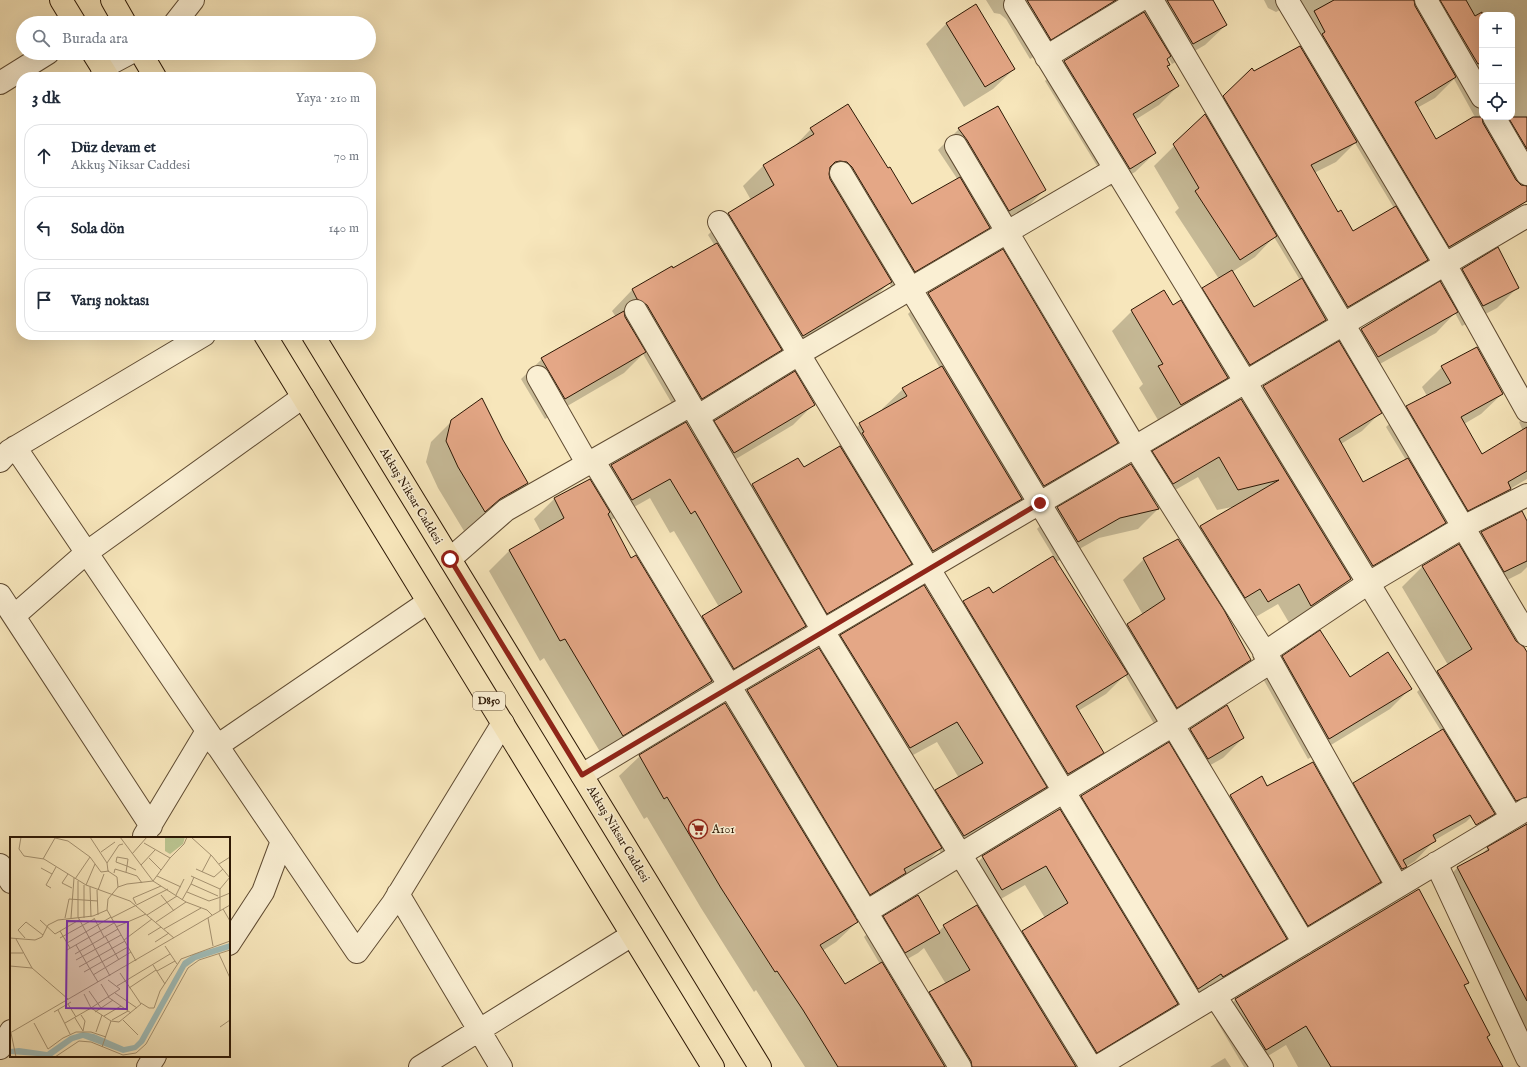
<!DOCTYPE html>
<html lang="tr">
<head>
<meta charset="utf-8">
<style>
  body { margin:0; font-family:"IM FELL English",serif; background:#f6f6f7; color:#1f2937 }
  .controls { position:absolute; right:12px; top:12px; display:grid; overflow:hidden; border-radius:8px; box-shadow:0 4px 16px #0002 }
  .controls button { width:36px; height:36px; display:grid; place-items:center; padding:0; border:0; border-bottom:1px solid #e0e1e3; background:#fff; color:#1f2937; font:20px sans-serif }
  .stop { position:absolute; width:12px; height:12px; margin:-9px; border:3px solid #8f2418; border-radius:50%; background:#fff }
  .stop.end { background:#8f2418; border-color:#fff; box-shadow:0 1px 4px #0008 }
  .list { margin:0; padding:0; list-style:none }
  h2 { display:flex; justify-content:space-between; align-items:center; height:52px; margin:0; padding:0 16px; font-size:17px }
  h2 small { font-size:13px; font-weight:400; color:#747a83 }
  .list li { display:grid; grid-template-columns:26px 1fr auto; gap:12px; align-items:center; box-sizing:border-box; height:64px; margin:0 8px 8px; padding:0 8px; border:1px solid #e0e1e3; border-radius:16px }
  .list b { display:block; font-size:15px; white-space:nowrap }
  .list p { margin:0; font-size:13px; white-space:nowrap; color:#747a83 }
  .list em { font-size:13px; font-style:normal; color:#747a83 }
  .icon { flex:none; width:22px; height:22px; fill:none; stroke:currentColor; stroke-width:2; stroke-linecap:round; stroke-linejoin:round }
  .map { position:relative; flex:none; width:1527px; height:1067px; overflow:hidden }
  .search { position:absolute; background:#fff; box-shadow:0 4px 16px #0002; left:16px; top:16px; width:360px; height:44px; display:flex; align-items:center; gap:10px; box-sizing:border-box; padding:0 14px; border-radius:22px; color:#747a83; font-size:15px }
  .panel { position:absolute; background:#fff; box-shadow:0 4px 16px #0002; left:16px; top:72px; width:360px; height:268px; border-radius:16px }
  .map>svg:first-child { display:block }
  .shadow { fill:#0003; fill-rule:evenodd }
  .building { fill:#e4a786; stroke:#2c1704 }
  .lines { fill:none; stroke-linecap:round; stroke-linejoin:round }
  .minor-casing { stroke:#5f4b32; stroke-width:24 }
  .major-casing { stroke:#2c1704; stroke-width:24 }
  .minor { stroke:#faefd3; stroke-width:22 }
  .major { stroke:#f7e6bb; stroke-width:22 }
  .route { stroke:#8f2418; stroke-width:5 }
  .labels { text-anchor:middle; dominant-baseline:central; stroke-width:3; stroke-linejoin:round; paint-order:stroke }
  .shield { fill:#faefd3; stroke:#6a5842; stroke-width:1 }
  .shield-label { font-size:11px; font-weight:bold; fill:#2c1704 }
  .street-label { font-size:12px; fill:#2c1704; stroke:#faefd3 }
  .poi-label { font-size:12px; fill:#2c1704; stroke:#faefd3; text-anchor:start }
  .inset-road { fill:none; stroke:#a69372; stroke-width:1 }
  .view { fill:#7b2cbf; fill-opacity:0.15; stroke:#7b2cbf; stroke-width:2 }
  .inset-edge { fill:none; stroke:#2c1704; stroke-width:2 }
</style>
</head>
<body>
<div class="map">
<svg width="1527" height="1067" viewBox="0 0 1527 1067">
  <rect width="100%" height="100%" fill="#f7e6bb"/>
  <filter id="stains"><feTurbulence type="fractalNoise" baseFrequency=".005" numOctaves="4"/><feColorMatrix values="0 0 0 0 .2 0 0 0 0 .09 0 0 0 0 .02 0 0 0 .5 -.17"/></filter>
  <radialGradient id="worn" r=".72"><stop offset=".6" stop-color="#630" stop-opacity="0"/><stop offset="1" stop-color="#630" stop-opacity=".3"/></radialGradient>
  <path class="shadow" d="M986,0H1212L1226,25L1205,45L1172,64L1168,57L1166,60L1169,64L1167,67L1178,86L1159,105L1135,120L1155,153L1135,172L1110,187L1045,81L1064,62L1143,14L1138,9H1112L1030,59L1006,19L1000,14L994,13Z
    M1264,0H1527V200L1506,220L1429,267L1426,261L1406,280L1327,327L1324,321L1305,340L1229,385L1225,379L1206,398L1161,425L1139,388L1143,384L1112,331L1132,311L1173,306L1184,307L1203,288L1219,279L1175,212L1179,208L1154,166L1252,69L1253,73L1305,52L1282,9L1276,12L1268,8ZM1482,15H1512V117H1482ZM1454,79L1475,117L1436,140L1417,108L1435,98ZM1355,143L1394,208L1352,232L1338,214L1314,173L1336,162ZM1274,237L1300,280L1254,309L1232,272L1255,257Z
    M947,23L1014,69L993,89L964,107L926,44Z
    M998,107L1044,190L1024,211L989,231L987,229L968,248L894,291L889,283L870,302L782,356L779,351L760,370L681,419L643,354L624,373L545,419L521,379L542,359L616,317L612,311L632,290L671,267L673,269L715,246L708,235L728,214L751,200L743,186L763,166L791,150L811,129L912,206L958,180L938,150L959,129Z
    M1002,251L1117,442L1096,463L1023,506L1020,500L1001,519L912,571L909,565L890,584L807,633L803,627L784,647L713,688L710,683L691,702L602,755L544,658L540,661L489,571L509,551L541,532L534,519L554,499L590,481L592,485L611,466L686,423L696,440L715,421L814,404L793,425L714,472L733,504L752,485L798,459L803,469L841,447L839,445L860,424L883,411L882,409L903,389L940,368L908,314L928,294ZM650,498L670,533L674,531L719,607L702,616L683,635L630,559L611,520Z
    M1463,270L1517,288L1497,308L1462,326L1455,313L1436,333L1358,376L1380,413L1362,431L1341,444L1363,483L1406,460L1386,427L1407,407L1427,396L1422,387L1442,367L1502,394L1481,414L1464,424L1481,456L1523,431L1519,422L1527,415V479L1510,489L1490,509L1447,530L1443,524L1427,540L1354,583L1351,578L1330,600L1291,626L1278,604L1247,622L1240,608L1226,616L1250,660L1230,680L1156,727L1125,675L1106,694L1078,711L1103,752L1082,773L1047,794L1044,789L1025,808L943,856L939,850L920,869L851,913L857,922L836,942L822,951L845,986L880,964L864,937L884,917L938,932L944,926L976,906L1004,951L1023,932L1045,918L1025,885L982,910L962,877L983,857L1063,815L1082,796L1171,749L1191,730L1243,738L1223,758L1189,777L1211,815L1230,796L1261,778L1267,787L1335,803L1354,784L1441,731L1417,692L1437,672L1448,665L1402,587L1422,567L1458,545L1462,552L1481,533L1522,513L1527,523V567L1521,573L1485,591L1515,642L1527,654V786L1488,809L1485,803L1466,822L1435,840L1415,861L1405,867L1385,887L1381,889L1378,883L1359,903L1287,945L1284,940L1265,959L1177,1008L1175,1005L1156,1024L1085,1067H805L756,990L754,992L701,908L647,817L644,819L619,776L640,756L725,704L728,710L747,691L818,649L822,655L841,636L945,621L964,602L992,594L1054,557L1037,529L1057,508L1131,465L1134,471L1153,452L1244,406L1263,387L1339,343L1342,348L1361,329L1440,283L1443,289ZM1198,477L1217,510L1237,506L1200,527L1182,546L1144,559L1123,580L1143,615L1127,625L1108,644L1056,562L1099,538L1138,529L1158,509L1154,502ZM937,742L959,778L936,791L917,810L891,767ZM924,948L946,984L930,993L911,1012L886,971L918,953Z
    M452,421L502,441L527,483L507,503L478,519L464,531L438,488L426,462L431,442Z
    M1283,657L1349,678L1410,689L1390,709L1308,759L1262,677Z
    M1527,823V1059L1437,889L1457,868L1480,856L1488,848Z
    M1468,982L1463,987L1489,1035L1486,1038L1502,1067H1298L1286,1045L1250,1067H1244L1216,1020L1236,999Z
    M1225,1058L1231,1067H1210Z"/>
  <path class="building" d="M1027,0H1116L1051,40Z
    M1167,0H1213L1227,25L1193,44Z
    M1334,0H1414L1415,6L1456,77L1415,102L1436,139L1473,117H1482L1483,123L1516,180L1521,185L1527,186V201L1449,247L1322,34L1325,32L1314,11Z
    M1440,0H1466L1475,16L1482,12V62L1478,64Z
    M976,4L1015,69L985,87L946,23Z
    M1144,12L1171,56L1167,59L1170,65L1167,66L1179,86L1133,114L1156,153L1130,169L1064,61Z
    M1300,46L1357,142L1311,165L1338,212L1341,210L1353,231L1396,206L1428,260L1348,307L1223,96L1252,68L1254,71Z
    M848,104L888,168L890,167L912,204L960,177L990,228L915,272L852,167L847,162L840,161L835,162L830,167L829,174L830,179L892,282L803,336L728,213L774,185L763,165L814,134L810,128Z
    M998,106L1046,190L1009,211L967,140L958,128Z
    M1205,114L1277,236L1240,260L1195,191L1199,188L1173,144Z
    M1508,117H1527V149Z
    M717,243L782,350L702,399L647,305L637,299L632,289L672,266L673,268Z
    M1498,247L1519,288L1483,306L1462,269Z
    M1003,249L1118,443L1044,486L928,293Z
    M1232,270L1254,307L1302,278L1326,320L1250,365L1202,288Z
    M1440,281L1458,312L1378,357L1361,329Z
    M1164,290L1173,305L1181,300L1228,378L1181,405L1158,366L1163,364L1131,310Z
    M624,311L625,317L646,352L565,399L541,358Z
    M1339,341L1382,413L1339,439L1363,482L1408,458L1446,523L1373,566L1263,386Z
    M1477,347L1503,394L1461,417L1482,454L1527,427V471L1508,482L1511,489L1468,511L1406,406L1451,383L1441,366Z
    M942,366L1022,499L933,551L862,433L864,432L859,423L907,396L902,388Z
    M795,371L815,405L734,453L714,421Z
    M482,398L503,440L528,483L500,499L485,512L458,467L446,441L451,420Z
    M1241,399L1351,579L1311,606L1299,584L1268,602L1260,589L1245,598L1200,526L1279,480L1238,490L1219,457L1173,484L1152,451Z
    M686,422L806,626L734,669L702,616L742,592L695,511L691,514L670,479L632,500L611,465Z
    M840,446L912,564L827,614L752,484L798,458L804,467Z
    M1131,464L1159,509L1120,518L1078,542L1057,507Z
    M590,479L610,512L608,514L631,558L636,555L712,681L623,736L565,639L560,641L509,550L564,518L554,498Z
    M1522,511L1527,521V561L1504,572L1481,532Z
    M1178,539L1224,610L1251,660L1177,708L1127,624L1165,599L1143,558Z
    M1459,544L1516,641L1524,647L1527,652V797L1516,801L1437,671L1472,649L1422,566Z
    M1053,556L1128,674L1076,706L1104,753L1068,774L963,601L989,587L993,593Z
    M924,585L1047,787L964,836L935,790L983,763L957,722L910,748L840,635Z
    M1320,630L1350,677L1388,652L1412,689L1329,739L1282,656Z
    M819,648L942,848L904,869L906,873L870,895L747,690Z
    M725,703L858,922L820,945L845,984L882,962L945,1067H838L803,1010L777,971L775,972L721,888L667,797L664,799L639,755Z
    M1227,705L1244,738L1208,759L1190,729Z
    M1443,729L1495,814L1476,825L1470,815L1433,835L1436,841L1403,860L1407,867L1402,869L1353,783Z
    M1169,742L1287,939L1223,977L1221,974L1198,989L1081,796Z
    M1313,762L1381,882L1308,926L1230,795L1262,776L1267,786Z
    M1060,809L1178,1004L1097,1053L1022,931L1068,903L1046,866L1002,890L982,856Z
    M1527,824V1001L1457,867L1489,850L1487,847Z
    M1419,889L1469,983L1464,985L1490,1035L1487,1037L1503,1067H1331L1306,1026L1266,1050L1235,999Z
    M918,895L940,933L905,953L883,916Z
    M977,905L1076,1067H972L971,1061L929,992L970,970L943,925Z"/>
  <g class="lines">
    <g class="minor-casing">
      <path id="minor" d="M1152,0L1527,635
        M1287,0L1445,264L1527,411
        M1426,0L1482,97
        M1015,5L1512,818
        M175,23L193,0
        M1046,57L1140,0
        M102,68L130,53
        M0,83L48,53
        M1494,117L1527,174
        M956,146L1135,447L1271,662L1397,886
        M841,173L1304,943
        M719,222L1195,1008
        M636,311L823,631L1091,1067
        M538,377L587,463
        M698,416L799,354L1115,169
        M15,447L357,952L393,903L503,723
        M593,460L960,1067
        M0,461L9,451L204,335
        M450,559L506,510L691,405
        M0,595L151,826
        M14,616L86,553L303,397
        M1264,653L1367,584L1463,527L1527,495
        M217,746L428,602
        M582,775L729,686L1527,216
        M144,836L207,731
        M1436,863L1527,1058
        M0,865L11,882
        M398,894L501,1067
        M866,912L1173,725L1271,662
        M229,944L263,892L282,841
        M1215,996L1262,1067
        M0,1048L11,1031
        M148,1067L155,1056
        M420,1067L632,935
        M1097,1067L1527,809"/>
    </g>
    <g class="major-casing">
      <path id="major" d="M61,0L75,23
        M112,0L125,23
        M93,53L108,77
        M141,53L155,77
        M265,335L713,1067
        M313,335L760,1067"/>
    </g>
    <use href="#minor" class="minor"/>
    <use href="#major" class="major"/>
  </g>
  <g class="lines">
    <path class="route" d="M450,559L582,775L1040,503"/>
  </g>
  <defs>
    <g id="supermarket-ring" transform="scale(1)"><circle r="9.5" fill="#faefd3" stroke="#8f2418" stroke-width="1.5"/><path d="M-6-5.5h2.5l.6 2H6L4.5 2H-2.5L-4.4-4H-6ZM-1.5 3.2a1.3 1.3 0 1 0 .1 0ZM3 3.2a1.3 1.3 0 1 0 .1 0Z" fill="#8f2418"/></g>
  </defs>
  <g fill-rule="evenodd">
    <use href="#supermarket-ring" x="698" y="829"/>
  </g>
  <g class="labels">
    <rect class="shield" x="473" y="692" width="32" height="18" rx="3"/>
    <g class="shield-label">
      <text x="489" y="701">D850</text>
    </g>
    <g class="street-label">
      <text transform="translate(411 496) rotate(59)">Akkuş Niksar Caddesi</text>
      <text transform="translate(618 834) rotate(59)">Akkuş Niksar Caddesi</text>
    </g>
    <g class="poi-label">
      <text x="712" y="829">A101</text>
    </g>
  </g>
  <g transform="translate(10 837)">
    <rect width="220" height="220" fill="#f7e6bb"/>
    <path d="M155,0H175L173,7L160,17L155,14Z" fill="#bbc591"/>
    <path d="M220,106V112L186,123L176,130L134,206L126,213L113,216L73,201L63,204L41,220L0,217V212L9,211L37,215L60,199L73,195L84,197L114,210L124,208L129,203L173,124L184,117Z" fill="#a0bdb9"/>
    <path class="inset-road" d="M11,0L9,12L14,19L34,22L76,48L120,64L164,101M80,0L97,26L98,34L107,40L108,50M110,0L143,44L176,65L197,73L202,78M181,0L202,19L220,41M45,1L58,4L80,20L91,35L99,34M134,6L160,21M91,15L105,5M122,17L137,0M139,21L151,33M33,22L45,1M97,26L109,8L113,7M209,27L220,20M131,28L145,13M31,31L42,37M186,32L204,40L213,32M116,35L117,29L118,22L107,20L106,25L117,29L126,33M192,35L201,18M104,36L105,32L118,36L127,39L132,46M58,37L52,46L62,51M147,39L171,50M181,39L210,52M184,40L181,47L208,59M65,42L80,20M68,44V80L100,139M74,48V81M76,48L85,27M80,50L81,80M41,51L36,48L46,30M87,53L88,78M88,53L94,37M177,55L199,64L208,61M151,58L164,74M166,58L174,42M208,61L220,56M172,63L181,47M126,67L123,61L151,49M213,72L220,84M210,74V52L220,40M137,78L167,59M55,81L59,62L88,64M61,81L64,41M84,81L94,100M101,81L158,52M198,81L203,109M30,83L45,97L69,83M146,85L176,65M106,90L136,77M154,92L191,71M50,94L60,111M138,98L151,90M95,99L109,123M0,101L25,103L32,100L38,88L48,83L83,79L97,73M15,101L8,93L16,85L33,98M50,101L84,82M6,102L22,131L58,162M114,103L142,82M145,105L159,96M57,106L101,80M66,108L80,132M155,109L167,127M57,113L104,86M0,116H13M65,117L108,92M209,117L220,141M66,123L111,98M126,124L97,73L98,62L108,50L117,47L143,44L160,21L174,7L177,0M143,128L155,147M0,129L22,131M69,130L115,104M80,132L88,145M147,134L165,124M74,135L118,110M83,138L121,115M91,147L99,160M107,149L160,117M119,151L146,133M79,154L91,171M105,156L127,171M74,157L81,171L101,184L92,210M98,160L121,176M131,166L139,171H144L150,154L171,122L220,104M58,167L66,180M81,171L110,152L98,143M48,173L60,197M44,175L61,165M85,175L103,163M71,178L75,184L73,194M94,179L111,169M65,181L73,194M102,183L118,174M113,183L128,198M101,184L109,185L131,167L110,136M24,186L38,212L53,201L66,195H81L96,200M55,186L81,171M210,190L220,183M86,195L92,178M0,196L220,68M1,196L6,220M45,220L69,204L81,205L113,218L126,216L136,207L178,131L189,123L220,113"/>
    <path class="view" d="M57,84L118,85L117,172L56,171Z"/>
    <rect width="220" height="220" class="inset-edge"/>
  </g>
  <rect width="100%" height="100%" filter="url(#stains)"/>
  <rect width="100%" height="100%" fill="url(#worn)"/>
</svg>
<div class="controls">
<button>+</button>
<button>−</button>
<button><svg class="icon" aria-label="locate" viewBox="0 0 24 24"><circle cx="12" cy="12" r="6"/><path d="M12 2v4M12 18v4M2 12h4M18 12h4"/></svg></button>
</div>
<div class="stop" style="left:450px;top:559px"></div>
<div class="stop end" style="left:1040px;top:503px"></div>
<div class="search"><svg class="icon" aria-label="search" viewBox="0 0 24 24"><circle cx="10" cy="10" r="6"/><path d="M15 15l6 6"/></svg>Burada ara</div>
<section class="panel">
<h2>3 dk<small>Yaya · 210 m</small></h2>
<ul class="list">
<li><svg class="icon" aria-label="ahead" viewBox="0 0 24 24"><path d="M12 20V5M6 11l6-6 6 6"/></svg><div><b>Düz devam et</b><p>Akkuş Niksar Caddesi</p></div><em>70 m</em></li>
<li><svg class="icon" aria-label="left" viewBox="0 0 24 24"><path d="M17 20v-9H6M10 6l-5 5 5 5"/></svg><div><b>Sola dön</b></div><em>140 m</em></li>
<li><svg class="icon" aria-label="arrive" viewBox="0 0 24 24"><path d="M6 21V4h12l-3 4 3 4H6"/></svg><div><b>Varış noktası</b></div></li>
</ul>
</section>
</div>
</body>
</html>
